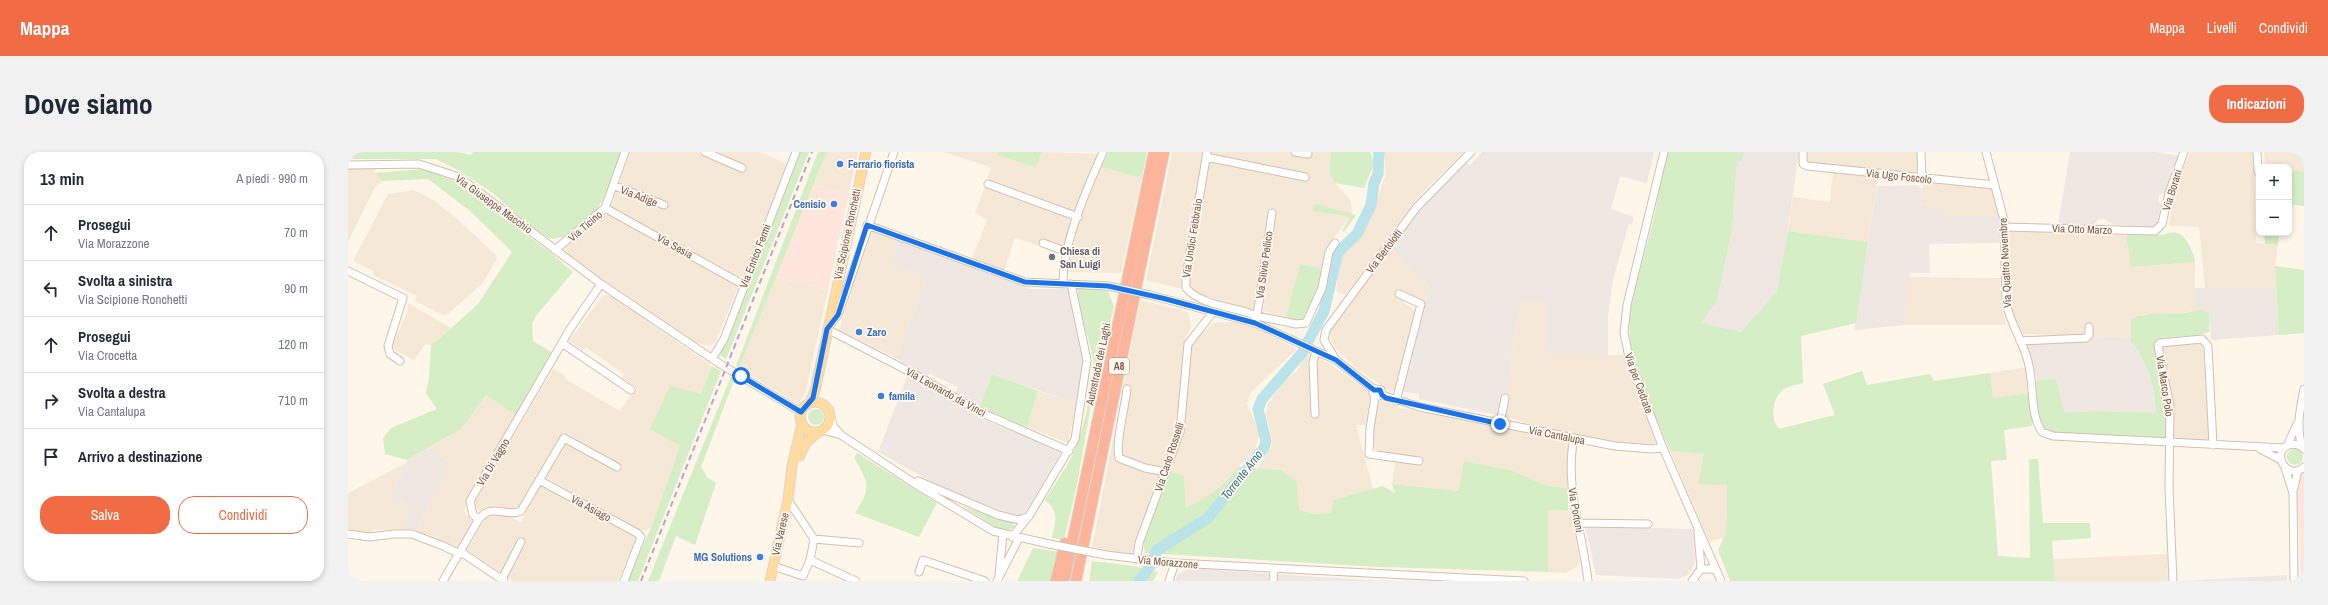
<!DOCTYPE html>
<html lang="it">
<head>
<meta charset="utf-8">
<style>
  body { margin:0; font-family:"Archivo Narrow",sans-serif; background:#f2f2f3; color:#1f2937 }
  .controls { position:absolute; right:12px; top:12px; display:grid; overflow:hidden; border-radius:8px; box-shadow:0 2px 6px #0003 }
  .controls button { width:36px; height:36px; display:grid; place-items:center; padding:0; border:0; border-bottom:1px solid #e0e1e3; background:#fff; color:#1f2937; font:20px sans-serif }
  .stop { position:absolute; width:12px; height:12px; margin:-9px; border:3px solid #1a73e8; border-radius:50%; background:#fff }
  .stop.end { background:#1a73e8; border-color:#fff; box-shadow:0 1px 4px #0008 }
  .list { margin:0; padding:0; list-style:none }
  h2 { display:flex; justify-content:space-between; align-items:center; height:52px; margin:0; padding:0 16px; font-size:17px }
  h2 small { font-size:13px; font-weight:400; color:#747a83 }
  .list li { display:grid; grid-template-columns:26px 1fr auto; gap:12px; align-items:center; box-sizing:border-box; height:56px; padding:0 16px; border-top:1px solid #e0e1e3 }
  .list b { display:block; font-size:15px; white-space:nowrap }
  .list p { margin:0; font-size:13px; white-space:nowrap; color:#747a83 }
  .list em { font-size:13px; font-style:normal; color:#747a83 }
  .actions { display:flex; gap:8px; padding:12px 16px }
  .actions a { flex:1; padding:9px 0; border:1px solid #f16b45; border-radius:16px; text-align:center; font-size:14px; color:#f16b45 }
  .actions .main { background:#f16b45; color:#fff }
  .icon { flex:none; width:22px; height:22px; fill:none; stroke:currentColor; stroke-width:2; stroke-linecap:round; stroke-linejoin:round }
  .map { position:relative; flex:none; width:1956px; height:429px; overflow:hidden; border-radius:16px }
  header { display:flex; align-items:center; gap:24px; box-sizing:border-box; height:56px; padding:0 20px; background:#f16b45; color:#fff }
  header strong { font-size:19px }
  nav { display:flex; gap:22px; margin-inline-start:auto; font-size:14px }
  .intro { display:flex; align-items:center; justify-content:space-between; box-sizing:border-box; height:96px; padding:0 24px }
  h1 { margin:0; font-size:28px }
  .button { padding:10px 18px; border-radius:16px; background:#f16b45; color:#fff; font-size:14px; font-weight:700 }
  main { display:flex; gap:24px; padding:0 24px }
  aside { flex:1; background:#fff; border-radius:16px; box-shadow:0 2px 6px #0003 }
  .map>svg:first-child { display:block }
  .residential { fill:#f6e8d6 }
  .commercial { fill:#ffe6dc }
  .industrial { fill:#efe8e2 }
  .green { fill:#d6eec5 }
  .lines { fill:none; stroke-linecap:round; stroke-linejoin:round }
  .river { stroke:#bae3ea; stroke-width:11 }
  .minor-casing { stroke:#d4bfaf; stroke-width:9 }
  .major-casing { stroke:#ddd4d0; stroke-width:11 }
  .highway-casing { stroke:#ddd4d0; stroke-width:12 }
  .minor { stroke:#fff; stroke-width:7 }
  .major { stroke:#ffdb9f; stroke-width:9 }
  .highway { stroke:#fcb49b; stroke-width:10 }
  .rail { stroke:#b9a4ca; stroke-width:2; stroke-dasharray:6 4; stroke-linecap:butt }
  .minor-bridge-casing { stroke:#d4bfaf; stroke-width:9; stroke-linecap:butt }
  .minor-bridge { stroke:#fff; stroke-width:7 }
  .route { stroke:#1a73e8; stroke-width:5 }
  .shop-dot { fill:#3f7fe0; stroke:#fff9f1; stroke-width:1.5 }
  .worship-dot { fill:#6b7280; stroke:#fff9f1; stroke-width:1.5 }
  .labels { text-anchor:middle; dominant-baseline:central; stroke-width:3.5; stroke-linejoin:round; paint-order:stroke }
  .shield { fill:#fff9f1; stroke:#a38a7b; stroke-width:1 }
  .shield-label { font-size:10px; font-weight:bold; fill:#7b5b49 }
  .shop-label { font-size:11px; font-weight:bold; fill:#366cbe; stroke:#fff9f1; text-anchor:start }
  .street-label { font-size:11px; fill:#7b5b49; stroke:#fff9f1 }
  .worship-label { font-size:11px; font-weight:bold; fill:#5b616d; stroke:#fff9f1; text-anchor:start }
  .water-label { font-size:12px; font-style:italic; fill:#3b7682; stroke:#fff9f1 }
</style>
</head>
<body>
<header>
<strong>Mappa</strong>
<nav><a>Mappa</a><a>Livelli</a><a>Condividi</a></nav>
</header>
<div class="intro"><h1>Dove siamo</h1><a class="button">Indicazioni</a></div>
<main>
<aside>
<h2>13 min<small>A piedi · 990 m</small></h2>
<ul class="list">
<li><svg class="icon" aria-label="ahead" viewBox="0 0 24 24"><path d="M12 20V5M6 11l6-6 6 6"/></svg><div><b>Prosegui</b><p>Via Morazzone</p></div><em>70 m</em></li>
<li><svg class="icon" aria-label="left" viewBox="0 0 24 24"><path d="M17 20v-9H6M10 6l-5 5 5 5"/></svg><div><b>Svolta a sinistra</b><p>Via Scipione Ronchetti</p></div><em>90 m</em></li>
<li><svg class="icon" aria-label="ahead" viewBox="0 0 24 24"><path d="M12 20V5M6 11l6-6 6 6"/></svg><div><b>Prosegui</b><p>Via Crocetta</p></div><em>120 m</em></li>
<li><svg class="icon" aria-label="right" viewBox="0 0 24 24"><path d="M7 20v-9h11M14 6l5 5-5 5"/></svg><div><b>Svolta a destra</b><p>Via Cantalupa</p></div><em>710 m</em></li>
<li><svg class="icon" aria-label="arrive" viewBox="0 0 24 24"><path d="M6 21V4h12l-3 4 3 4H6"/></svg><div><b>Arrivo a destinazione</b></div></li>
</ul>
<div class="actions"><a class="main">Salva</a><a>Condividi</a></div>
</aside>
<div class="map">
<svg width="1956" height="429" viewBox="0 0 1956 429">
  <rect width="100%" height="100%" fill="#fef6e9"/>
  <path class="residential" d="M282,0H349L395,20L398,13L367,0H411L440,12L396,124L392,125L263,55Z
    M479,0H510L501,41L466,33Z
    M595,0H649L648,3L688,15L694,0L750,2L728,60L639,28L643,15Z
    M824,0H855L835,117L834,137L798,128Z
    M861,0H983L981,19L987,31L1003,49L1004,61L978,97L975,117L952,112L938,165L915,159L926,58H923L908,158L846,141L841,136L840,129Z
    M1036,0H1116L1070,45L998,143L988,140L992,109L995,100L1009,87L1025,57L1038,22Z
    M1458,0H1569L1570,21L1460,11L1457,8Z
    M1842,0H1906L1908,91L1930,93L1927,114L1928,136H1857L1851,75L1821,74L1826,40L1833,15H1836Z
    M1916,0H1956V20L1941,18V15L1917,14Z
    M753,15L794,26L773,121L721,120L722,103L734,60Z
    M0,16L28,17L27,21L34,29L26,37L0,90Z
    M1485,20L1530,25L1520,90L1440,79L1445,45L1482,50Z
    M1576,30L1643,37L1647,41L1652,64H1596L1572,55Z
    M637,35L726,67L717,95L697,88L695,95L667,86L656,119L624,107L639,68L627,61Z
    M66,38L84,47L108,66L148,103L149,107L134,132L97,164L67,149L69,144L25,123L26,119L5,109L40,42Z
    M255,63H263L389,132L390,136L367,191L360,194L349,191L217,102L216,97Z
    M1660,79L1778,83L1783,115L1847,110L1846,159L1823,163L1794,162L1783,177V185L1673,182L1664,164Z
    M527,80L551,89L542,112L579,127L548,206L491,178L521,81Z
    M1043,96L1081,133L1077,149L1056,140L1055,150L1069,160L1049,236L1043,240L1009,217L987,196L981,181Z
    M428,125L480,138L457,242L450,252L391,216Z
    M1561,125L1652,126L1653,149L1658,173H1556Z
    M258,143L264,144L364,214L353,242L302,276L332,294L303,376L292,379L199,326L197,323L217,290L270,319L273,313L215,280L172,356L167,358L147,354L132,359L125,353L205,217L218,224L216,226L272,259L288,235L274,226L276,222L239,196L234,198L221,189L254,145Z
    M792,148L840,160L843,176L837,186L831,270L784,403L744,395Z
    M1178,150H1198V198L1201,203H1276L1309,293L1304,295L1200,278L1159,265L1165,186L1173,154Z
    M60,151L103,176L83,194L78,191L66,208L45,197V192L59,161Z
    M886,170L905,175L949,197L903,240L899,251L912,282L907,298L873,333L856,347L838,356L836,323L821,320L836,276L844,193L852,182L866,171Z
    M1855,190L1861,289L1826,287V262L1814,194Z
    M959,201L971,205L1020,238L1022,243L1018,273H1008L1025,337L985,348L983,361L966,362L951,358L932,318L909,317L923,296L924,288L918,262L920,252L936,229L949,219Z
    M1679,215L1681,241L1645,246L1642,221Z
    M690,239L729,252L720,291L679,275Z
    M138,243L168,263L122,341L116,360L125,369L112,394L106,395L81,383L67,380L101,310L81,296L113,277Z
    M1032,247L1053,256L1221,289L1220,336L1199,334L1163,318L1117,309L1112,339L1044,332L1047,310L1028,307L1026,292V267Z
    M1322,299L1356,302L1379,333L1378,381L1376,386L1361,389Z
    M58,311L44,345L63,355L53,377L25,378L24,381L0,378V341Z
    M196,333L287,383L288,387L270,429H165L119,398L139,364L153,361L173,370L192,334Z
    M1200,358L1224,360L1232,410L1229,415L1218,421L1200,420Z
    M1819,402L1820,429H1707L1705,407Z"/>
  <path class="commercial" d="M466,33L501,41L480,138L428,125Z
    M1956,319V429H1953L1949,338L1950,329Z"/>
  <path class="industrial" d="M1134,0H1306L1299,31L1272,24L1263,57L1286,65L1284,73L1281,72L1265,127L1260,165V204L1201,203L1198,198V150H1178L1173,154L1165,186L1159,265L1071,247V242L1055,240L1081,133L1043,96L1069,61L1116,11L1122,13Z
    M1396,0H1451L1436,104L1429,139L1393,180L1352,171L1369,149L1384,78L1389,10L1394,9Z
    M1722,0H1808L1832,4L1819,41L1811,43L1810,49L1815,54L1811,72L1807,75L1766,73L1757,67H1751L1745,73L1710,72Z
    M1569,33L1575,37L1572,54L1596,57V64H1652V91L1581,92L1582,121H1562L1556,173L1506,178L1529,34Z
    M551,89L682,137H720L735,205L736,214L729,252L644,222L631,256L607,241L610,235L582,222L579,225L548,206L579,127L542,112Z
    M1846,136H1928L1931,183L1863,188L1862,172L1853,157L1846,159Z
    M1743,184L1783,185V190L1798,210L1805,234L1808,261L1749,259L1717,261L1708,227L1689,228L1678,192L1681,190L1743,189Z
    M560,222L630,265L707,296L713,301L682,354L675,363L664,364L593,335L530,300Z
    M81,296L101,310L67,380L53,377L63,355L44,345L59,308Z
    M1237,374L1345,377L1347,412L1340,423L1330,427L1248,423Z
    M842,416L1015,428L1048,429H827L830,422Z
    M1939,423V429H1833Z"/>
  <path class="green" d="M0,0H109L123,3L125,0H275C262,35 246,84 202,87L176,69L146,42L112,19L88,7H0Z
    M452,0H461L378,207L372,203Z
    M470,0H479L391,216L388,214Z
    M649,0H694L688,15L648,3Z
    M760,0H799L794,26L753,15Z
    M983,0H1022L1026,12L1016,36L987,31L981,19Z
    M1318,0H1396L1394,9L1389,10L1384,78L1369,149L1353,171L1393,180L1429,139L1440,79L1520,90L1508,171L1453,184L1455,231C1448,233 1439,234 1434,239C1424,248 1422,267 1431,277L1487,263L1475,232L1514,219L1519,233L1582,222L1586,229L1642,221L1645,246L1681,241L1685,269L1684,274L1656,278L1659,308L1643,309L1650,404L1682,406L1681,307H1690L1695,371H1742L1743,386L1704,389L1707,429H1382L1370,398L1378,381L1379,333L1350,332L1356,302L1322,299C1303,252 1274,204 1283,153L1306,65Z
    M77,17L106,29L202,100L225,120L188,164L184,171L185,189L205,201L168,263L138,243L113,277L59,308L37,302L35,286L43,276L89,257L78,241L81,226L83,194L130,152L164,100L122,59L80,27L34,29L27,21Z
    M1941,18L1956,20V54L1941,52Z
    M967,52L1008,63L996,80L994,79L1001,67L999,64L964,59Z
    M1820,81C1822,81 1826,80 1829,81C1839,83 1846,102 1847,110L1783,115L1778,83H1815Z
    M1916,81H1931L1930,93L1917,92Z
    M952,112L975,117L970,139L955,170L938,165Z
    M1927,114L1956,118V181L1931,183Z
    M731,136L760,139L766,155L748,226L728,337L716,388L704,386C707,369 712,360 697,348C705,334 715,321 723,306C734,285 747,232 745,208C744,189 725,153 731,136Z
    M1853,157L1861,161V180L1850,183L1813,186L1807,193L1818,253L1820,287L1713,281C1707,281 1700,281 1695,275C1690,269 1687,235 1689,228L1708,227L1717,261L1749,259L1808,261C1806,232 1802,212 1783,190V167C1805,157 1831,166 1853,157Z
    M364,214L373,219L290,429H279L303,376L332,294L302,277L322,234L353,242Z
    M644,222L690,239L679,275L631,256Z
    M383,224L387,226L353,315L359,325L368,331L347,393L328,384L311,429H300Z
    M460 265a8 8 0 1 1 16 0a8 8 0 1 1-16 0Z
    M1939 305a8 8 0 1 1 16 0a8 8 0 1 1-16 0Z
    M509,301L589,351L571,385L507,361C523,336 522,332 506,306Z
    M1116,309L1163,318L1199,334L1220,336V359L1200,358V420L1031,415L797,401L795,389L821,320L836,323L838,356C858,346 876,334 890,315L932,318L948,329L951,358L966,362L983,361L985,348L1035,334L1047,341L1044,332L1111,339Z
    M614,354L663,370L667,375L659,379L647,375Z
    M685,396L712,400L705,429H669Z
    M744,409L786,414L810,420L805,429H741Z"/>
  <g class="lines">
    <path class="river" d="M791,429L803,413L809,398L860,366L916,296L918,289L910,257L914,247L954,201L976,159L990,100L1009,82L1023,53L1026,31L1030,22L1031,0"/>
    <g class="minor-casing">
      <path id="minor" d="M357,0L394,16
        M546,0L490,163L479,177L566,222L632,260L721,299
        M859,0L838,125V136C855,155 887,154 909,164L908,167
        M947,0L960,2
        M1316,0L1279,153L1276,181L1282,210L1315,296L1373,429
        M1455,0V12L1459,14L1647,33
        M1573,0L1574,27
        M1638,0L1656,68L1658,150C1662,173 1677,191 1681,214C1686,234 1682,263 1694,280L1705,284L1936,296
        M1909,0L1910,20
        M858,5L957,25
        M0,13L71,12L111,25L253,132L372,212L453,260
        M640,32L730,65
        M267,34L316,53
        M257,56L396,133
        M924,61L909,164L948,172L958,171L974,136L981,100L987,91
        M519,73L677,130L760,134
        M1656,75L1807,79L1814,72L1821,41L1836,0
        M695,91L719,100
        M207,98L257,56L277,0
        M0,119L55,146L40,194L42,202L52,209
        M715,132C715,90 738,39 755,0
        M802,143L907,171L988,208L1027,238
        M1672,189L1738,186L1741,183V175
        M214,191L283,238
        M364,207L376,187L448,0
        M988,208L976,188L978,178L1068,56L1123,0
        M779,237C777,256 767,291 771,306L797,316L818,320
        M1034,243L1072,255L1226,286L1267,294L1304,297L1315,296
        M1027,245L1034,243L1033,238L1028,237L1025,241L1027,245L1022,276L1021,302L1071,309
        M1048,249L1073,152L1051,142
        M967,262L965,211L968,199
        M483,267L486,275L493,283L572,335L645,379L701,392
        M1152,272L1157,246
        M475,278L493,283
        M1226,286C1216,334 1235,382 1240,429
        M1939,294L1949,272
        M1954,295C1948,275 1952,257 1956,237
        M1912,297L1933,308
        M1956,297C1952,293 1947,291 1941,293C1922,300 1939,330 1956,315
        M1937,316L1945,341L1946,429
        M191,328L289,381L293,385L276,429
        M570,329L650,363L671,368L679,365
        M1945,339L1950,319
        M131,367C145,350 158,366 173,359L216,286L269,315
        M1231,371L1300,372
        M1350,380L1353,417
        M0,382L21,385L46,382H64L95,394L112,402
        M664,385L681,364L727,287L739,208L723,132
        M466,387L511,391
        M113,400L156,429
        M758,403L827,411L1176,429
        M789,407L791,391L832,280L840,192L865,160
        M462,408L508,429
        M425,414L455,424L462,408L466,387L440,348
        M571,420L575,408L637,429
        M651,422L655,382
        M95,429L131,367L125,363L122,349L222,177L253,132
        M153,429L173,390
        M649,429L671,386
        M821,429L827,411
        M925,429L926,417
        M1344,429L1353,417H1364L1369,419
        M1825,429L1821,336L1822,254L1813,211L1810,193L1812,191L1854,187L1860,194L1865,293"/>
    </g>
    <g class="major-casing">
      <path id="major" d="M452 265a15 15 0 1 1 30 0a15 15 0 1 1-30 0Z
        M462,251L467,239L518,0
        M452,304L457,292L470,280
        M422,429L440,348L444,314L454,272"/>
    </g>
    <g class="highway-casing">
      <path id="highway" d="M708,429L717,391
        M716,429L806,0
        M728,429L816,0"/>
    </g>
    <use href="#minor" class="minor"/>
    <use href="#major" class="major"/>
    <use href="#highway" class="highway"/>
    <path class="rail" d="M293,429L464,0"/>
    <g class="minor-bridge-casing">
      <path id="minor-bridge" d="M760,134L802,143
        M701,392L758,403"/>
    </g>
    <use href="#minor-bridge" class="minor-bridge"/>
  </g>
  <g class="lines">
    <path class="route" d="M393,224L453,260L465,246L479,177L490,163L519,73L677,130L760,134L814,146L907,171L988,208L1026,238H1032L1034,243L1038,246L1152,272"/>
  </g>
  <g class="shop-dot">
    <circle cx="492" cy="12" r="4"/>
    <circle cx="486" cy="52" r="4"/>
    <circle cx="511" cy="180" r="4"/>
    <circle cx="533" cy="244" r="4"/>
    <circle cx="412" cy="405" r="4"/>
  </g>
  <circle class="worship-dot" cx="704" cy="105" r="4"/>
  <g class="labels">
    <rect class="shield" x="761" y="206" width="20" height="16" rx="3"/>
    <g class="shield-label">
      <text x="771" y="214">A8</text>
    </g>
    <g class="shop-label">
      <text x="500" y="12">Ferrario fiorista</text>
      <text x="478" y="52" text-anchor="end">Cenisio</text>
      <text x="519" y="180">Zaro</text>
      <text x="541" y="244">famila</text>
      <text x="404" y="405" text-anchor="end">MG Solutions</text>
    </g>
    <g class="street-label">
      <text transform="translate(1551 24) rotate(6)">Via Ugo Foscolo</text>
      <text transform="translate(1824 38) rotate(-73)">Via Borani</text>
      <text transform="translate(291 44) rotate(21)">Via Adige</text>
      <text transform="translate(146 52) rotate(36)">Via Giuseppe Macchio</text>
      <text transform="translate(237 74) rotate(-41)">Via Ticino</text>
      <text transform="translate(1734 77) rotate(2)">Via Otto Marzo</text>
      <text transform="translate(499 82) rotate(-78)">Via Scipione Ronchetti</text>
      <text transform="translate(844 86) rotate(-81)">Via Undici Febbraio</text>
      <text transform="translate(327 94) rotate(29)">Via Sesia</text>
      <text transform="translate(1036 99) rotate(-53)">Via Bertolotti</text>
      <text transform="translate(407 104) rotate(-69)">Via Enrico Fermi</text>
      <text transform="translate(1657 111) rotate(-93)">Via Quattro Novembre</text>
      <text transform="translate(916 113) rotate(-82)">Via Silvio Pellico</text>
      <text transform="translate(750 212) rotate(-78)">Autostrada dei Laghi</text>
      <text transform="translate(1291 231) rotate(70)">Via per Cedrate</text>
      <text transform="translate(1817 234) rotate(81)">Via Marco Polo</text>
      <text transform="translate(598 240) rotate(29)">Via Leonardo da Vinci</text>
      <text transform="translate(1209 283) rotate(11)">Via Cantalupa</text>
      <text transform="translate(821 305) rotate(-72)">Via Carlo Rosselli</text>
      <text transform="translate(145 310) rotate(-59)">Via Di Vagno</text>
      <text transform="translate(243 356) rotate(28)">Via Asiago</text>
      <text transform="translate(1228 358) rotate(80)">Via Portoni</text>
      <text transform="translate(432 382) rotate(-77)">Via Varese</text>
      <text transform="translate(820 410) rotate(5)">Via Morazzone</text>
    </g>
    <g class="worship-label">
      <text x="712" y="99">Chiesa di<tspan x="712" dy="13">San Luigi</tspan></text>
    </g>
    <g class="water-label">
      <text transform="translate(894 323) rotate(-52)">Torrente Arno</text>
    </g>
  </g>
</svg>
<div class="controls">
<button>+</button>
<button>−</button>
</div>
<div class="stop" style="left:393px;top:224px"></div>
<div class="stop end" style="left:1152px;top:272px"></div>
</div>
</main>
</body>
</html>
